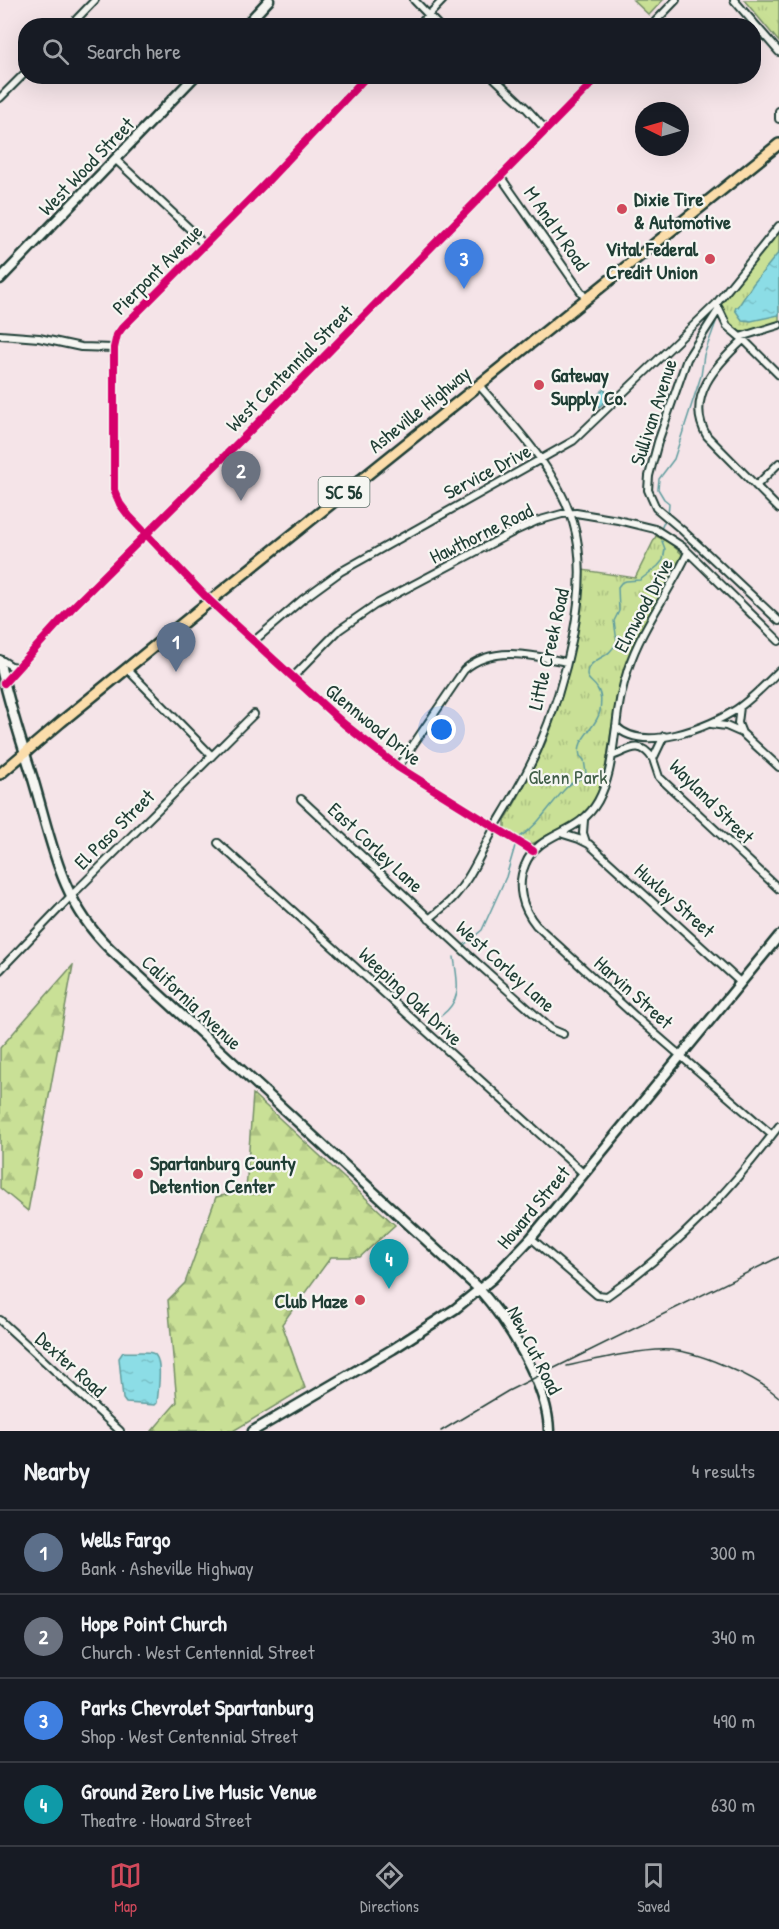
<!DOCTYPE html>
<html lang="en">
<head>
<meta charset="utf-8">
<style>
  body { margin:0; font-family:"Patrick Hand",sans-serif; background:#242831; color:#f1f3f6 }
  .compass { position:absolute; left:635px; top:102px; width:54px; height:54px; border-radius:50%; background:#171b24; box-shadow:0 6px 24px #0002; rotate:275deg }
  .you { position:absolute; left:442px; top:730px; width:21px; height:21px; margin:-15px; border:4px solid #fff; border-radius:50%; background:#1a73e8; box-shadow:0 0 0 9px #1a73e833 }
  .badge { display:grid; place-items:center; width:39px; height:39px; border-radius:50%; background:#d1495b; color:#fff; font-size:20px; font-weight:700 }
  .pin { position:absolute; translate:-50% -50px; filter:drop-shadow(0 2px 3px #0008) }
  .pin::after { content:''; position:absolute; top:32px; width:21px; height:18px; background:inherit; clip-path:polygon(0 0,100% 0,50% 100%) }
  .list { margin:0; padding:0; list-style:none }
  h2 { display:flex; justify-content:space-between; align-items:center; height:78px; margin:0; padding:0 24px; font-size:26px }
  h2 small { font-size:20px; font-weight:400; color:#9ea1a6 }
  .list li { display:grid; grid-template-columns:39px 1fr auto; gap:18px; align-items:center; box-sizing:border-box; height:84px; padding:0 24px; border-top:2px solid #363941 }
  .list b { display:block; font-size:22px; white-space:nowrap }
  .list p { margin:0; font-size:20px; white-space:nowrap; color:#9ea1a6 }
  .list em { font-size:20px; font-style:normal; color:#9ea1a6 }
  .icon { flex:none; width:33px; height:33px; fill:none; stroke:currentColor; stroke-width:2; stroke-linecap:round; stroke-linejoin:round }
  .map { position:relative; flex:none; width:779px; height:1431px; overflow:hidden }
  .search { position:absolute; background:#171b24; box-shadow:0 6px 24px #0002; left:18px; right:18px; top:18px; height:66px; display:flex; align-items:center; gap:15px; box-sizing:border-box; padding:0 21px; border-radius:24px; color:#9ea1a6; font-size:22px }
  .sheet { height:414px; background:#171b24 }
  nav { display:flex; justify-content:space-around; align-items:center; box-sizing:border-box; height:84px; border-top:2px solid #363941; background:#171b24; font-size:16px; color:#9ea1a6 }
  nav a { display:grid; justify-items:center; gap:3px }
  nav .on { color:#d1495b }
  .map>svg:first-child { display:block }
  .forest { fill:url(#forest-firs); stroke:#748e65; stroke-width:1.5 }
  .park { fill:url(#park-tufts); stroke:#748e65; stroke-width:1.5 }
  .water { fill:url(#water-ripples); stroke:#609d9f; stroke-width:1.5 }
  .lines { fill:none; stroke-linecap:round; stroke-linejoin:round }
  .stream { stroke:#609d9f; stroke-width:1.5 }
  .street-casing { stroke:#1f3d34; stroke-width:10 }
  .secondary-casing { stroke:#1f3d34; stroke-width:13 }
  .primary-casing { stroke:#1f3d34; stroke-width:14 }
  .street { stroke:#f6f6f2; stroke-width:6 }
  .secondary { stroke:#f6f6f2; stroke-width:8 }
  .primary { stroke:#fbddab; stroke-width:9 }
  .rail { stroke:#1f3d34; stroke-width:1.5 }
  .cycleway-casing { stroke:#f6f6f2; stroke-width:11 }
  .cycleway { stroke:#d6006c; stroke-width:8 }
  .poi-dot { fill:#d1495b; stroke:#f6f6f2; stroke-width:2 }
  .labels { text-anchor:middle; dominant-baseline:central; stroke-width:4.5; stroke-linejoin:round; paint-order:stroke }
  .shield { fill:#f6f6f2; stroke:#60746d; stroke-width:1.5 }
  .shield-label { font-size:18px; font-weight:bold; fill:#1f3d34 }
  .street-label { font-size:20px; fill:#1f3d34; stroke:#f6f6f2 }
  .poi-label { font-size:20px; font-weight:bold; fill:#1f3d34; stroke:#f6f6f2; text-anchor:start }
  .park-label { font-size:20px; fill:#415e48; stroke:#f6f6f2 }
</style>
</head>
<body>
<div class="map">
<svg width="779" height="1431" viewBox="0 0 779 1431">
  <defs>
    <pattern id="forest-firs" width="22" height="20" patternUnits="userSpaceOnUse" patternTransform="scale(1.5)"><rect width="22" height="20" fill="#c9e096"/><path d="M5 1l3.5 6h-7zM16 11l3.5 6h-7z" fill="#acc182"/></pattern>
    <pattern id="park-tufts" width="24" height="20" patternUnits="userSpaceOnUse" patternTransform="scale(1.5)"><rect width="24" height="20" fill="#c9e096"/><path d="M3 7l-1-3M5 7V3M7 7l1-3M15 17l-1-3M17 17v-4M19 17l1-3" fill="none" stroke="#acc182"/></pattern>
    <pattern id="water-ripples" width="26" height="14" patternUnits="userSpaceOnUse" patternTransform="scale(1.5)"><rect width="26" height="14" fill="#8cdde6"/><path d="M2 4q2-2 4 0t4 0M15 11q2-2 4 0t4 0" fill="none" stroke="#78bfc6"/></pattern>
  </defs>
  <rect width="100%" height="100%" fill="#f5e4e8"/>
  <filter id="ink" filterUnits="userSpaceOnUse"><feTurbulence type="fractalNoise" baseFrequency=".0167" numOctaves="2"/><feDisplacementMap in="SourceGraphic" scale="12" xChannelSelector="R" yChannelSelector="G"/><feConvolveMatrix kernelMatrix="1 2 1 2 8 2 1 2 1" color-interpolation-filters="sRGB"/></filter>
  <g filter="url(#ink)">
    <path class="forest" d="M633,0H663L649,15Z
      M73,965L28,1211L0,1188V1048Z
      M253,1094L395,1225L360,1257H331L282,1324L305,1388L233,1431H152L177,1402L168,1300L185,1283L216,1197L246,1191Z"/>
    <path class="park" d="M744,0H779V42Z
      M779,227V325L756,333L732,331L718,302Z
      M656,536L669,542L683,555C665,594 639,628 625,669C618,689 614,710 611,731C605,773 601,820 552,833C545,835 542,839 536,842C526,848 513,834 505,829V821C520,794 535,768 547,739C567,690 579,623 583,570L635,578Z"/>
    <path class="water" d="M779,252V315L751,321L742,320L735,310L736,307H738L753,284Z
      M604,389L610,397L599,407L592,400Z
      M123,1352C132,1353 144,1351 152,1353C164,1356 158,1392 157,1403L155,1405L126,1403L123,1399L119,1358Z"/>
    <g class="lines">
      <path class="stream" d="M668,516L669,503L664,499L658,489L659,479L674,459L701,376L704,355L716,322
        M661,529L664,522
        M520,837C540,824 551,803 567,787C573,780 581,781 586,773L584,760L580,756C575,738 597,728 600,711C601,703 602,695 597,688C593,681 584,680 588,669C593,657 610,659 617,641L614,621L619,611L618,587L621,583L626,581L640,580L658,566L663,560L665,549L662,541
        M464,945L482,930L506,877L515,846
        M441,1016C464,998 457,982 454,957"/>
      <g class="street-casing">
        <path id="street" d="M414,0L439,26
          M734,0L779,52
          M70,26L95,0
          M418,26L443,0
          M651,26L676,0
          M367,76L262,187L122,328L117,335L114,348V490L120,504L129,516L210,601L344,724L398,767L533,851
          M492,76L526,108L546,130
          M0,98L26,72
          M779,111V119
          M115,159L193,232L204,245
          M500,176L586,299
          M718,307L727,326L740,337L779,325
          M719,309L687,359L658,442L649,476L648,490L656,508L682,530L779,621
          M0,335L39,338L81,347L114,348
          M741,337L779,375
          M743,340C717,364 684,398 707,436L779,509
          M756,486L779,463
          M688,552C670,592 642,626 628,669C622,688 618,707 616,727C612,753 611,777 598,801C578,837 539,830 525,865C516,886 522,908 536,925L637,1018L772,1135
          M254,641L303,599L340,572L573,441L716,304L779,226
          M0,659L11,666L19,667
          M127,669L212,756
          M293,677L339,630L375,605L515,531L537,521L562,514L576,513L618,520L655,529L683,547L779,641
          M4,683L71,609L302,379L599,76
          M740,707L738,723L742,733L779,767
          M711,724L726,726L742,733
          M616,726C642,754 710,727 737,709C753,698 766,684 779,671
          M664,736L653,759L659,777L779,889
          M612,756C628,751 639,738 653,759
          M398,767L464,670C492,645 532,655 566,662
          M301,799L476,962L551,1029L563,1034
          M584,820L583,833L586,842
          M563,834L579,839L589,844L740,982
          M218,843L583,1173
          M429,919C436,913 444,907 450,901C470,881 481,852 495,827C510,802 525,778 537,751C564,689 593,587 573,522C556,468 514,426 478,384
          M0,970L70,897L254,714
          M531,1238L597,1295L607,1296C677,1248 728,1193 779,1126
          M0,1320L120,1431"/>
      </g>
      <g class="secondary-casing">
        <path id="secondary" d="M245,26L269,0
          M0,279L195,76
          M0,663C8,702 21,740 33,779C52,842 60,901 110,949L479,1289C509,1323 548,1386 549,1431
          M253,1431L393,1349L455,1309L492,1279L531,1238L779,936"/>
      </g>
      <g class="primary-casing">
        <path id="primary" d="M0,774L61,722L210,601L779,144"/>
      </g>
      <use href="#street" class="street"/>
      <use href="#secondary" class="secondary"/>
      <use href="#primary" class="primary"/>
      <path class="rail" d="M567,1366C594,1360 645,1348 671,1350C693,1352 713,1360 732,1369C749,1376 765,1385 779,1397
        M441,1431L508,1391L779,1257"/>
      <g class="cycleway-casing">
        <path id="cycleway" d="M367,76L262,187L122,328L117,335L114,348V490L120,504L129,516L210,601L344,724L398,767L533,851
          M4,683L71,609L302,379L599,76"/>
      </g>
      <use href="#cycleway" class="cycleway"/>
    </g>
  </g>
  <g class="poi-dot">
    <circle cx="622" cy="209" r="6"/>
    <circle cx="710" cy="259" r="6"/>
    <circle cx="539" cy="385" r="6"/>
    <circle cx="138" cy="1174" r="6"/>
    <circle cx="360" cy="1300" r="6"/>
  </g>
  <g class="labels">
    <rect class="shield" x="318.5" y="477" width="51" height="30" rx="4.5"/>
    <g class="shield-label">
      <text x="344" y="492">SC 56</text>
    </g>
    <g class="street-label">
      <text transform="translate(86 166) rotate(-46)">West Wood Street</text>
      <text transform="translate(557 228) rotate(55)">M And M Road</text>
      <text transform="translate(157 269) rotate(-45)">Pierpont Avenue</text>
      <text transform="translate(289 368) rotate(-45)">West Centennial Street</text>
      <text transform="translate(419 409) rotate(-39)">Asheville Highway</text>
      <text transform="translate(653 412) rotate(-72)">Sullivan Avenue</text>
      <text transform="translate(487 471) rotate(-28)">Service Drive</text>
      <text transform="translate(481 533) rotate(-26)">Hawthorne Road</text>
      <text transform="translate(643 605) rotate(-62)">Elmwood Drive</text>
      <text transform="translate(548 649) rotate(-77)">Little Creek Road</text>
      <text transform="translate(374 724) rotate(39)">Glennwood Drive</text>
      <text transform="translate(712 801) rotate(45)">Wayland Street</text>
      <text transform="translate(114 829) rotate(-45)">El Paso Street</text>
      <text transform="translate(376 847) rotate(43)">East Corley Lane</text>
      <text transform="translate(675 900) rotate(42)">Huxley Street</text>
      <text transform="translate(506 966) rotate(42)">West Corley Lane</text>
      <text transform="translate(634 992) rotate(42)">Harvin Street</text>
      <text transform="translate(411 996) rotate(43)">Weeping Oak Drive</text>
      <text transform="translate(192 1002) rotate(43)">California Avenue</text>
      <text transform="translate(533 1207) rotate(-50)">Howard Street</text>
      <text transform="translate(535 1350) rotate(63)">New Cut Road</text>
      <text transform="translate(71 1364) rotate(42)">Dexter Road</text>
    </g>
    <g class="poi-label">
      <text x="634" y="198">Dixie Tire<tspan x="634" dy="23">&amp; Automotive</tspan></text>
      <text x="698" y="248" text-anchor="end">Vital Federal<tspan x="698" dy="23">Credit Union</tspan></text>
      <text x="551" y="374">Gateway<tspan x="551" dy="23">Supply Co.</tspan></text>
      <text x="150" y="1162">Spartanburg County<tspan x="150" dy="23">Detention Center</tspan></text>
      <text x="348" y="1300" text-anchor="end">Club Maze</text>
    </g>
    <g class="park-label">
      <text x="568" y="776">Glenn Park</text>
    </g>
  </g>
</svg>
<svg class="compass" viewBox="-18 -18 36 36"><path d="M0-13l5 13h-10z" fill="#e53935"/><path d="M0 13l5-13h-10z" fill="#9ea1a6"/></svg>
<div class="you"></div>
<div class="pin badge" style="left:176px;top:672px;background:#5c6f8a">1</div>
<div class="pin badge" style="left:241px;top:501px;background:#6b7280">2</div>
<div class="pin badge" style="left:464px;top:289px;background:#3f7fe0">3</div>
<div class="pin badge" style="left:389px;top:1289px;background:#0f9aa8">4</div>
<div class="search"><svg class="icon" aria-label="search" viewBox="0 0 24 24"><circle cx="10" cy="10" r="6"/><path d="M15 15l6 6"/></svg>Search here</div>
</div>
<section class="sheet">
<h2>Nearby<small>4 results</small></h2>
<ul class="list">
<li><span class="badge" style="background:#5c6f8a">1</span><div><b>Wells Fargo</b><p>Bank · Asheville Highway</p></div><em>300 m</em></li>
<li><span class="badge" style="background:#6b7280">2</span><div><b>Hope Point Church</b><p>Church · West Centennial Street</p></div><em>340 m</em></li>
<li><span class="badge" style="background:#3f7fe0">3</span><div><b>Parks Chevrolet Spartanburg</b><p>Shop · West Centennial Street</p></div><em>490 m</em></li>
<li><span class="badge" style="background:#0f9aa8">4</span><div><b>Ground Zero Live Music Venue</b><p>Theatre · Howard Street</p></div><em>630 m</em></li>
</ul>
</section>
<nav>
<a class="on"><svg class="icon" aria-label="map" viewBox="0 0 24 24"><path d="M3 6l6-2 6 2 6-2v14l-6 2-6-2-6 2zM9 4v14M15 6v14"/></svg>Map</a>
<a><svg class="icon" aria-label="directions" viewBox="0 0 24 24"><path d="M12 3l9 9-9 9-9-9zM9 14v-3h6M13 9l2 2-2 2"/></svg>Directions</a>
<a><svg class="icon" aria-label="saved" viewBox="0 0 24 24"><path d="M7 4h10v16l-5-4-5 4z"/></svg>Saved</a>
</nav>
</body>
</html>
